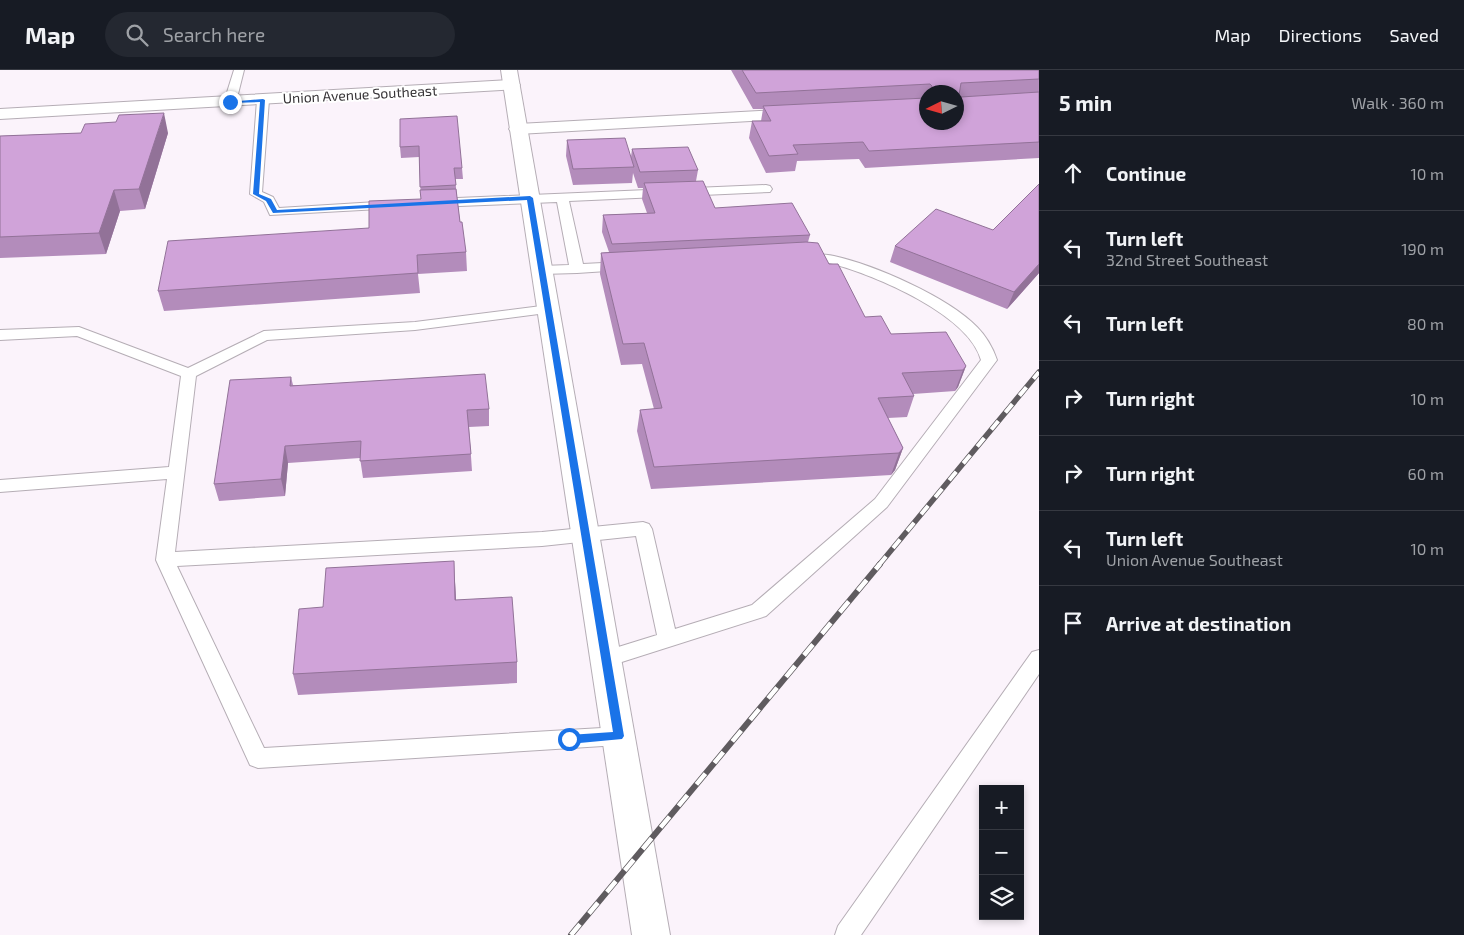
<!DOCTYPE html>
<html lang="en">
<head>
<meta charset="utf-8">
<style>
  body { margin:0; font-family:"Exo 2",sans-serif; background:#242831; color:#f1f3f6 }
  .controls { position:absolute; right:15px; bottom:15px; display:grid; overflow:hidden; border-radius:0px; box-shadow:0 2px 8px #0003 }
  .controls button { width:45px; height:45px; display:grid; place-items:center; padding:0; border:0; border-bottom:1px solid #363941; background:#171b24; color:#f1f3f6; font:25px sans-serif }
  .compass { position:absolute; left:919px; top:15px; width:45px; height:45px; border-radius:50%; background:#171b24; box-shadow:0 2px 8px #0003; rotate:265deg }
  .stop { position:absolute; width:15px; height:15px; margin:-11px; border:4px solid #1a73e8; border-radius:50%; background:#fff }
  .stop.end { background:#1a73e8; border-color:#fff; box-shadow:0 1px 5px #0008 }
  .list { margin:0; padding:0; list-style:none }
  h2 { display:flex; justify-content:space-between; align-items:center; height:65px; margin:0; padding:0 20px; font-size:21px }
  h2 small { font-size:16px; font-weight:400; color:#9ea1a6 }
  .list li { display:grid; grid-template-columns:32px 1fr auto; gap:15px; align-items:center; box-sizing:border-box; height:75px; padding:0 20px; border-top:1px solid #363941 }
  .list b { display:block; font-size:19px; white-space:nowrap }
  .list p { margin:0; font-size:16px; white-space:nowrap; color:#9ea1a6 }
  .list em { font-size:16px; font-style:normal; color:#9ea1a6 }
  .icon { flex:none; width:28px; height:28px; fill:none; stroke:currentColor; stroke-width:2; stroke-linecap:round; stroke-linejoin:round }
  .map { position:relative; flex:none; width:1039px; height:865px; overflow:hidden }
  header { display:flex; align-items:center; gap:30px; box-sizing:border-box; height:70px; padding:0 25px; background:#171b24; border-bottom:1px solid #363941 }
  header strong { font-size:24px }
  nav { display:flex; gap:28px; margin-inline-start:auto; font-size:18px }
  .search { width:350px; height:45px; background:#242831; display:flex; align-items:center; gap:12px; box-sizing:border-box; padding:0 18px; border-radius:28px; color:#9ea1a6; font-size:19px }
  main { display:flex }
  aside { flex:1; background:#171b24 }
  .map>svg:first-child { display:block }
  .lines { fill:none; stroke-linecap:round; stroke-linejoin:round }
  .service-casing { stroke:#b5adb5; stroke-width:2 }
  .minor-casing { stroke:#b5adb5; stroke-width:2 }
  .tertiary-casing { stroke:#b5adb5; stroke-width:2 }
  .service { fill:#fff; fill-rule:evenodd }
  .minor { fill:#fff; fill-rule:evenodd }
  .tertiary { fill:#fff; fill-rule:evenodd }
  .rail-far1-casing { stroke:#5f5b5f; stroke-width:5.5 }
  .rail-casing { stroke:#5f5b5f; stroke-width:6 }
  .rail-far1 { stroke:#fff; stroke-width:4; stroke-dasharray:11; stroke-linecap:butt }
  .rail { stroke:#fff; stroke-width:4.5; stroke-dasharray:14; stroke-linecap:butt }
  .wall { fill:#b38cbb; fill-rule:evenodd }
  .shaded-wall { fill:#927298 }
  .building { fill:#d0a3d9; stroke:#927298 }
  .route { fill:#1a73e8 }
  .labels { text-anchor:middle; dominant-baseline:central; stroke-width:4; stroke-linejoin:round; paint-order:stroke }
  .far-street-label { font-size:14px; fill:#353235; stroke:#fff }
</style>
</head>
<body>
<header>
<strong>Map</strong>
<div class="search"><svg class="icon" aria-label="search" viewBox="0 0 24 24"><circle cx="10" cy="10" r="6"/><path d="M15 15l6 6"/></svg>Search here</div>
<nav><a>Map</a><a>Directions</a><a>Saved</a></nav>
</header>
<main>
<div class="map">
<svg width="1039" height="865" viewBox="0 0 1039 865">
  <rect width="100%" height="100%" fill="#fbf3fb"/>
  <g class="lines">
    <g class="service-casing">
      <path id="service" d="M234,0H244L236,32L230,35L224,32Z
        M263,27L269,30L262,122L273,127L279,138L393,131L398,132L399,135L398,138L270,145L264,132L250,124L257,30Z
        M766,115L770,116L772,119L770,122L569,131L583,194L622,192L629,196L622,200L577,203L542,204L535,200L542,196L569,195L557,132L434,137L428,133L434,129Z
        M803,183C813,184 824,184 834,186C875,195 948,227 977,257C986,266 993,278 997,290L887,437L766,546L606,597L599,595L596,589L599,583L657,565L636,466L542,476L177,496L264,678L619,657L626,659L630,666L626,673L619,675L258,698L250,695L156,490L167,409L0,422V410L169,397L181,306L77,266L0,270V260L79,257L188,298L264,261L415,252L549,235L554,236L556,239L554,242L415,260L267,270L196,306L175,482L542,462L643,452L649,454L652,459L675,559L752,535L875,429L981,290C969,245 875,205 833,194C821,191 810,193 798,190L796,187Z
        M1039,580V604L861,865H835L838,856L1032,582Z"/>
    </g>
    <g class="minor-casing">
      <path id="minor" d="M511,10L517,11L520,15L517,19L0,49V39Z
        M799,39L805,40L808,44L805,48L518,64L512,63L509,59L512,55L518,54Z"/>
    </g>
    <g class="tertiary-casing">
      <path id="tertiary" d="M501,0H517L670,865H632Z"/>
    </g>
    <use href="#service" class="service"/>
    <use href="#minor" class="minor"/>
    <use href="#tertiary" class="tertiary"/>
    <g class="rail-far1-casing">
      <path id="rail-far1" d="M879,495L1039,302"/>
    </g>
    <g class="rail-casing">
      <path id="rail" d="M571,865L880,494"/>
    </g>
    <use href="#rail-far1" class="rail-far1"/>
    <use href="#rail" class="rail"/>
  </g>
  <path class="wall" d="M731,0H1039V88L865,98L859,89L797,91L795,101L766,103L749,68L752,51H761L763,39H753ZM926,22H956L926,52Z
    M400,49L462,98L463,109H455L460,152L466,182L467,201L418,204L420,223L164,241L158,221L369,158L421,129L419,87L401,88L400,77Z
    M81,63H168L145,139L120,141L106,184L0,188V66Z
    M567,70L631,87L632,79L698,100L696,111L715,138L810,165L808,172L829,194L865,247L891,264L966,296L958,317L955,321L913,324L914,326L907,347L888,348L903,378L895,400L891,405L651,419L637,361L640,340L654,339L642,294L621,295L600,204L601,183L609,182L602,162L603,145L647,143L642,129L643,118H638L633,103L632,113L573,115L566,86Z
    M1039,114V203L1007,239L890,192L895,176L993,160Z
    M291,307L293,315L489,339V356L469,357L472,401L363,408L360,388L288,393L285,426L219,431L214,414Z
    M455,512L456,530L517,592V613L298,625L293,604L323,537Z"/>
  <path class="shaded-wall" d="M164,43L168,63L145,139L139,119Z
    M114,120L120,141L106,184L99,163Z
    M1039,194V203L1007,239L1014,222Z
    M966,296L958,317L955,321L963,300Z
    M285,376L288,393L285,426L281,409Z
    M903,378L895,400L891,405L899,383Z
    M454,491L455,512L457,551L455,530Z"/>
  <path class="building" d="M742,0H1039V9L961,13L959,25L961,27L1039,22V72L869,81L863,72L793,75L798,84L769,86L752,51H771L763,36L926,28V52H956V22H932V16L930,14L756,23Z
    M164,43L139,119L114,120L99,163L0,167V66L81,63L85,54L116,52L119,45Z
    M457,46L462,98H454L456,115L420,117L419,76L400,77V49Z
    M625,68L634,97L573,99L567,70Z
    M688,77L698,100L640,102L632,79Z
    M703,111L715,138L792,133L810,165L612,174L603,145L655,143L644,113Z
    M1039,114V194L1014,222L895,176L936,139L993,160Z
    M456,119L460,152H462L466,182L417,185L418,203L158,221L168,171L369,158V131L421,129L420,120Z
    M806,172L818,173L829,194H838L865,247L881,246L891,264L946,262L966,296L963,300L902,303L914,326L878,328L903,378L899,383L654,397L640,340L662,338L644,273L623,274L601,183Z
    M485,304L489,339L467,340L471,384L360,391L361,371L285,376L281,409L214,414L230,310L291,307L290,316Z
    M454,491L455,530L512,527L517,592L293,604L299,539L323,537L326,498Z"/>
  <path class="route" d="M263,29L265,30L259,124L271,129L277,140L530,126L533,128L624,666L622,669L569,674L564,669L569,665L613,662L527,130L273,143L266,131L253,124L260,32L230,33L227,32Z"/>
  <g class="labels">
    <g class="far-street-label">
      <text transform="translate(360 24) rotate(-3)">Union Avenue Southeast</text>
    </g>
  </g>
</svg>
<div class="controls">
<button>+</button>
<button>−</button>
<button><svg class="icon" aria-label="layers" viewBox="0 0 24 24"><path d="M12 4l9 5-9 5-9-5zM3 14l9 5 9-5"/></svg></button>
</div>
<svg class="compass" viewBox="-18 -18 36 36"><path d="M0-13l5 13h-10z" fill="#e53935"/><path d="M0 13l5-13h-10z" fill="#9ea1a6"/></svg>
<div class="stop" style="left:569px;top:669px"></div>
<div class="stop end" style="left:230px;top:32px"></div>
</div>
<aside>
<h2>5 min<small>Walk · 360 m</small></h2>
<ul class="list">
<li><svg class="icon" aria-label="ahead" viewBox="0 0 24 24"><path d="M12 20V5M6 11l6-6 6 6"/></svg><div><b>Continue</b></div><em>10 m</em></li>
<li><svg class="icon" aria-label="left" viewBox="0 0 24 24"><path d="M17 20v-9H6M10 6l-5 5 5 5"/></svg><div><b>Turn left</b><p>32nd Street Southeast</p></div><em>190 m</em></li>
<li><svg class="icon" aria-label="left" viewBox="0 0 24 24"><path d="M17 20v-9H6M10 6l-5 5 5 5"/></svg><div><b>Turn left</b></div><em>80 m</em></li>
<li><svg class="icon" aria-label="right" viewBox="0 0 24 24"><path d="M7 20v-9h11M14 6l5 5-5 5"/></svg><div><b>Turn right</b></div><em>10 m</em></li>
<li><svg class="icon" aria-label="right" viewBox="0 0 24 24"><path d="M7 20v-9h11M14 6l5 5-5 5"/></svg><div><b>Turn right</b></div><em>60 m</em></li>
<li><svg class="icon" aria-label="left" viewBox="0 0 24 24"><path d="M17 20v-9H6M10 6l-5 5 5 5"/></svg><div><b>Turn left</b><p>Union Avenue Southeast</p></div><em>10 m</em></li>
<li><svg class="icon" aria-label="arrive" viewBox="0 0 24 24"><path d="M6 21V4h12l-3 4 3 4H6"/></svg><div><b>Arrive at destination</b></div></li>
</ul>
</aside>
</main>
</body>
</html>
